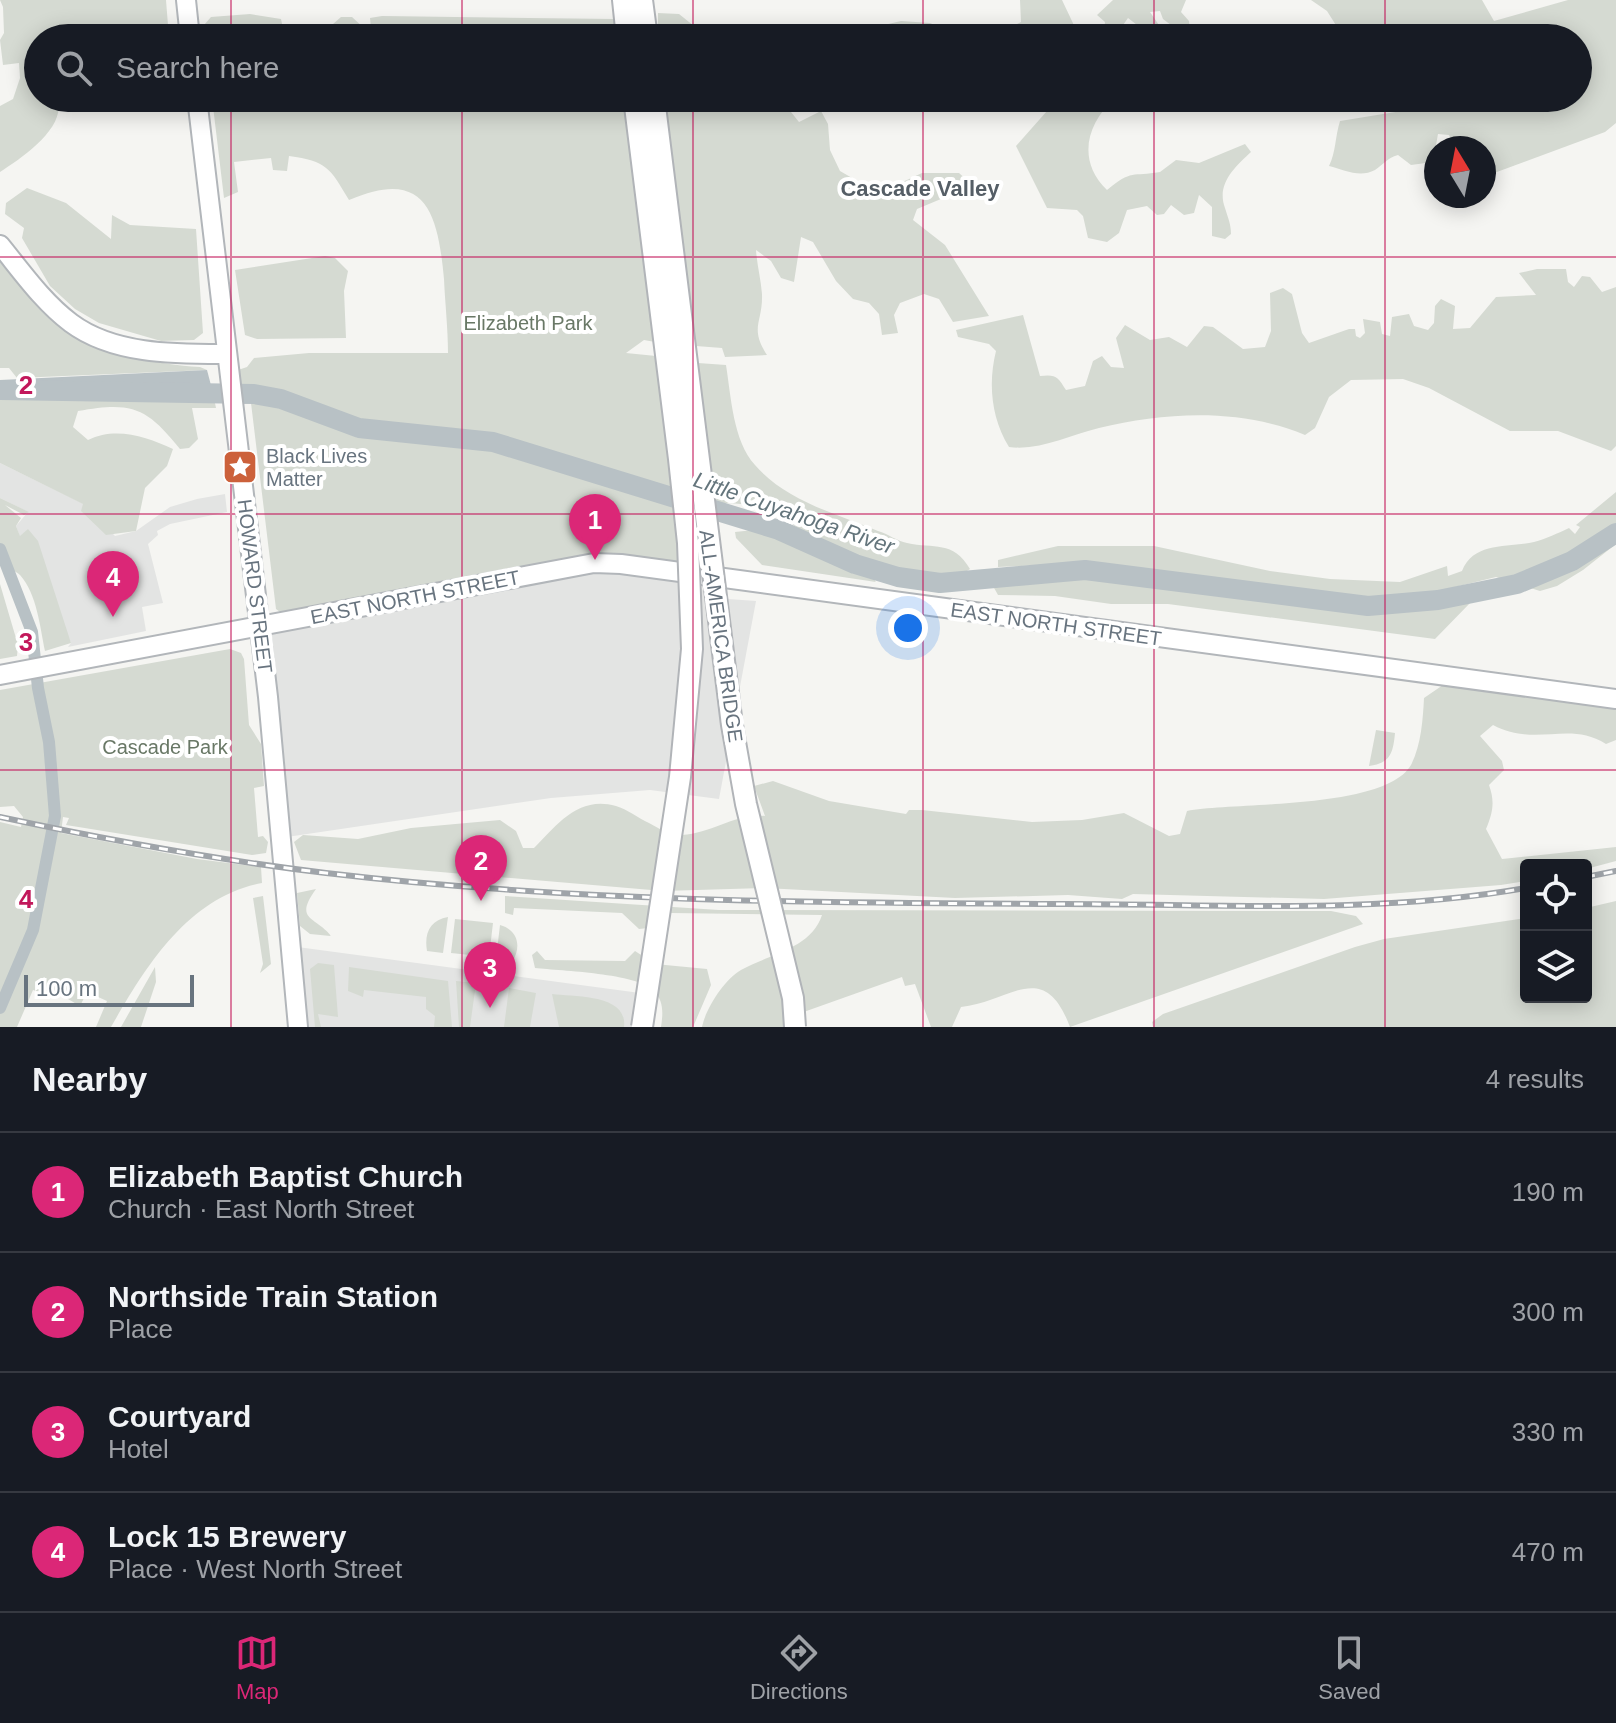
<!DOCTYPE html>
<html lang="en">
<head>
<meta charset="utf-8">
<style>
  body { margin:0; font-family:Arial,sans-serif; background:#20242c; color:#f1f3f6 }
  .controls { position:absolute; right:24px; bottom:24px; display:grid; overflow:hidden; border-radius:8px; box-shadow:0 4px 20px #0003 }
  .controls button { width:72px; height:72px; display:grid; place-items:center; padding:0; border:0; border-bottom:2px solid #363941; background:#171b24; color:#f1f3f6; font:40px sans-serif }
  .compass { position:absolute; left:1424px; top:136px; width:72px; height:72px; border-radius:50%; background:#171b24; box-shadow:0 4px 20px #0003; rotate:350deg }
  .scale { position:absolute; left:24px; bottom:20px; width:170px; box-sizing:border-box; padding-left:8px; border:4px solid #68747f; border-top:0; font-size:22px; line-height:28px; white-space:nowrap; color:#68747f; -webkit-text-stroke:6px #fff; paint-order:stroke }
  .you { position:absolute; left:908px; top:628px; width:28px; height:28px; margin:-20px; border:6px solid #fff; border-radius:50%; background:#1a73e8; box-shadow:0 0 0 12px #1a73e833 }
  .badge { display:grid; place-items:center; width:52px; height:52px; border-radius:50%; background:#db2777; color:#fff; font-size:26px; font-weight:700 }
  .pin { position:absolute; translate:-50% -66px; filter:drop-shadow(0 2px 4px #0008) }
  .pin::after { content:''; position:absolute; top:42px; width:28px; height:24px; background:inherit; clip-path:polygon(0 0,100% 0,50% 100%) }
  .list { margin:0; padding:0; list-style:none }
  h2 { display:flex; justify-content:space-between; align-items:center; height:104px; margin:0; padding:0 32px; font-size:34px }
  h2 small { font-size:26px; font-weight:400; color:#9ea1a6 }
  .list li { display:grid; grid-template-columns:52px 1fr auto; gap:24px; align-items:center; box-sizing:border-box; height:120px; padding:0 32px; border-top:2px solid #363941 }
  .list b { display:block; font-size:30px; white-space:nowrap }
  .list p { margin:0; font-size:26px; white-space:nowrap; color:#9ea1a6 }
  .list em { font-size:26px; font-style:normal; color:#9ea1a6 }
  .icon { flex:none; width:44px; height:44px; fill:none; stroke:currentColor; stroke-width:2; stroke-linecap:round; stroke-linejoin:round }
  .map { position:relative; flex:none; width:1616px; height:1027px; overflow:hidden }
  .search { position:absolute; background:#171b24; box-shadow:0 4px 20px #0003; left:24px; right:24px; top:24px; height:88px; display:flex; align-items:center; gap:20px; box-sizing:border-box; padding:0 28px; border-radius:44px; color:#9ea1a6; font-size:30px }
  .sheet { height:584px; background:#171b24 }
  nav { display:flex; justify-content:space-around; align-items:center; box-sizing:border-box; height:112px; border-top:2px solid #363941; background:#171b24; font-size:22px; color:#9ea1a6 }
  nav a { display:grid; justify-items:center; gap:4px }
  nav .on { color:#db2777 }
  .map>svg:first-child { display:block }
  .built { fill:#e3e4e3 }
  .green { fill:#d5dad2 }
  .water { fill:#b8c1c5 }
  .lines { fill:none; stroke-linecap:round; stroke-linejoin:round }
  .canal { stroke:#b8c1c5; stroke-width:12 }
  .river { stroke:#b8c1c5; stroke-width:20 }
  .secondary-casing { stroke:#b2b6ba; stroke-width:22 }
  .primary-casing { stroke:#b1b4b8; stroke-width:24 }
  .secondary { stroke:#fff; stroke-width:18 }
  .primary { stroke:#fff; stroke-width:20 }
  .rail-casing { stroke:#9fa4a9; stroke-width:6 }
  .rail { stroke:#fff; stroke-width:3; stroke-dasharray:9; stroke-linecap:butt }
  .primary-bridge-casing { stroke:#b1b4b8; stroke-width:24; stroke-linecap:butt }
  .primary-bridge { stroke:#fff; stroke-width:20 }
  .grid { fill:none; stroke:#c2185b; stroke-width:2; stroke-opacity:0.55 }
  .labels { text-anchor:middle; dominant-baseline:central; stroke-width:8; stroke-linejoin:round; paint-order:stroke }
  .park-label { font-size:20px; fill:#697866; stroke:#fff }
  .poi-label { font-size:20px; fill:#68747f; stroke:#fff; text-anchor:start }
  .street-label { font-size:20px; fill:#68747f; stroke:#fff }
  .neighbourhood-label { font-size:22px; font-weight:bold; fill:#555e66; stroke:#fff }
  .water-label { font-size:22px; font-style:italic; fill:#64757c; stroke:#fff }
  .grid-label { font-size:26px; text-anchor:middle; font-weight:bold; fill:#c2185b; stroke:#fff; stroke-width:8; stroke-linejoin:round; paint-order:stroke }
</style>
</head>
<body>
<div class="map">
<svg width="1616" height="1027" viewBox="0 0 1616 1027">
  <rect width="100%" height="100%" fill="#f5f5f2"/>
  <path class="built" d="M0,463L84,504L115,536L136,531L170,507L197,499L225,494L227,512L170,524L157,531L158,535L148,544L163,603L142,607L146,631L68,647L71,643L23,534L20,537L16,526L28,512L0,498Z
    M576,565L685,573L684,587L727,593L728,599L756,601L719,799L650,790L551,798L280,838L261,627Z
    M290,946L640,993L654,1015L653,1027H298Z"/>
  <path class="green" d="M0,0H166L169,38H38V98H57C68,127 22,158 0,172V106L13,99L20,78L19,63L3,65L0,40L4,33L3,7Z
    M1020,0H1062L1080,38H992V25L1003,31L1021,22Z
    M1113,0H1186L1181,12L1189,21L1190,31L1184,35L1163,19L1160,11L1150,12L1163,31L1162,38H1133L1137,25L1128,18L1121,28L1104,30L1105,22L1097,15Z
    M1311,0H1482L1494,21L1568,0H1616V123L1605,132L1486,176L1484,148H1455L1449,135L1438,134L1433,162L1411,165L1398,155C1387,158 1384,164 1375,170C1360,178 1344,170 1329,166C1336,152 1335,137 1340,121L1414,109L1420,98H1578V38H1344L1327,11Z
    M658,13L679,14L709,38H658Z
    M250,14L281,19L285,38H205L204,25L211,17Z
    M382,16L614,19L617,38H372L370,18Z
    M341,17H352L365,29L361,38H338L333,24Z
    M901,21L930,23L966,38H863L884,25Z
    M212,98H624L655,342L644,340L626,353L656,356L681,564L591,555L280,612L276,609L251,403L233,406L229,373L247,367L254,358L309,353H448C448,328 445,303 444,279C438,215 427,166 349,200C330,168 327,161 289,156L287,171L273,170L271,158L234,162L238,192L224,198Z
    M665,98H790L791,112L799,122L821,111L828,124L830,150L840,171L859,182L872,187L894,186L922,173H959L968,181L960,191L917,209L913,220L945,245L989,316L953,322L939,299L924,294L900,303L894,315L898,333L882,335L879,314L869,303L853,299L836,281L813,242L801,237L794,282L781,278L771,261L756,250C757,265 761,280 762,294C763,323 749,327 767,355L725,357L722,348L696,346Z
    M1052,98H1115C1086,124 1077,161 1107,190C1132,169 1132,177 1160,172L1176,160L1199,163L1245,144L1251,152C1235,167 1216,184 1225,208C1228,218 1231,224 1231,234L1225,239L1212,236V207L1199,195L1194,213L1184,215L1171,205L1164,214L1157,215L1147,206L1127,210L1119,233L1107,242L1088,238L1083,216L1077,210L1047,208L1016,146L1047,111Z
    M27,188L66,203L111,239L112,215L130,225L196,229L203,333L194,340L161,341L99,323L75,309L50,286L22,238L24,228L5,214L6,203Z
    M325,256L335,258L348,271L344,291L346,338L257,339L245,335L235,270Z
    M0,261C55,335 110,361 200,367L207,370L17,378L9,368H0Z
    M1537,269H1566L1568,282L1574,287L1582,276L1590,277L1602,292L1616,287V446L1611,451L1558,431H1510L1429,388L1403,379L1351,380L1329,397L1315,428L1305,435C1240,408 1166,412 1099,428C1069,435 1040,451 1009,447C991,418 988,383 996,351L989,344L958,337L956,330L1023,315L1040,376C1056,374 1058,377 1066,390L1085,386L1093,361L1102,356L1111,367L1124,368L1116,338L1125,325L1150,340L1169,337L1187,347L1204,326L1213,327L1243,349L1265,347L1271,331L1270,293L1283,288L1292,294L1302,333L1309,343L1349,329H1355L1356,336L1360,338L1365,333L1363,319L1380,322L1382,334L1390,336L1392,317L1409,314L1414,326L1428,330L1434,323L1435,306L1441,299L1455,306L1453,329L1470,328L1496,297L1536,295L1519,273Z
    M698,363L726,365C731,396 733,441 755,465C786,501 837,514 878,531C888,534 897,541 907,543C934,549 953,540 970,569C941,591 865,563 835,549C804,535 776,508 741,504C729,502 715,504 704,505L697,450L709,453Z
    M0,390L213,393L216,408H192L198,439L189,448L180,449C147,408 133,401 78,411L73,427L88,440C116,426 147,437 173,449L167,466L145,488L136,531L106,535L81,511L83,504L0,463Z
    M1616,492V544L1583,570L1557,586L1540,591L1496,577L1406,599L1385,600L1062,564L998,567V560L1058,546H1154L1270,571L1330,579L1400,582L1447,566L1448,576L1462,571C1474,541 1507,548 1534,542C1546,539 1558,533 1569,528L1575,534L1580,527L1576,525Z
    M0,498L29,512L24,515L5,505L21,518L16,526L20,536L28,529L38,541L71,643L45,651C40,627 37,594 20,575C15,570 5,569 0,560Z
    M754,530L772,531L815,555L872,576L876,582L762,565L736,538L735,532Z
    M1069,575L1379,613L1388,609L1472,601L1435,639L1168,604H1111L1055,596L998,595L993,586Z
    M0,584L18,645L17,656L0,659Z
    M230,649L241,653L244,659L249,725L261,744L264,786L254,788L258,837L263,836L268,842L266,853L252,855L66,825L69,818L63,817L61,833L197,859L261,867L262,883C188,897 146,966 111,1027H96L107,1001L87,992L80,1006L49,988L45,994L33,990L17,1027H0V822L21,827L23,817L14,806L0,807V690Z
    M1443,685L1616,706V740L1606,744C1568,720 1537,748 1493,725L1480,736L1502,761L1504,770L1489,785C1495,802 1493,812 1486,829L1502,859L1616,847V861L1586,869V865H1526V881L1501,885L1324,899L1133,894L1122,899L1068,895L955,898L765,888L663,891L301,860L294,842L303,835L358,839L411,828L500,820L516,831L523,848H534C556,826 578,795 616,806C627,809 638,818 649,823C661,829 668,836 682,835C712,833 736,813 765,816L754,786L773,781L829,801L906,814L909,810H922L1032,822L1082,820L1124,813L1169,836L1180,834L1187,811C1233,802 1385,810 1411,765C1421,746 1423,719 1424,698Z
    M1376,730L1395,733C1393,754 1390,763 1369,766Z
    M316,889C293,921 316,916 331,936L310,934L300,926L297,893Z
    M263,896L271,964L260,973L263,964L253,898Z
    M505,896L719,910L1331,911L1356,916L1363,924L1070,1027C1044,957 1010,1002 961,1007L952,1027H931L915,984L905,986L902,977L784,1019L783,1027H702C706,1008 724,980 741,970C769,954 811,949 822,915L671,913L657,927L639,929L622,913L514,908L513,915L505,913Z
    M1616,901V1027H1153L1152,1022L1163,1014L1355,947L1384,939L1526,918V997H1586V908Z
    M448,917L443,953L427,951C424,933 430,920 448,917Z
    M455,919L493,923L489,957L451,953Z
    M500,925C518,930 522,947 512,962L496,959Z
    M537,951L545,960L625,961L635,951L655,964L707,969L711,985L693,1027H661C663,1014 664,1001 654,991C637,973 562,971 535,968L532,955Z
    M318,963L334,965L338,1017L318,1014L321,1027H315L310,969Z
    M155,967L156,982L141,1027H121Z
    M349,967L448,981L452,1027H434L435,1016L426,1009V997L364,990L363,997L348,991Z
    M456,981L476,983L470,1027H459Z
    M509,988L536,993L530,1027H504Z
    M552,994C575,997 628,994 624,1027H559Z"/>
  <path class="water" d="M207,370L213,393L0,390V380Z"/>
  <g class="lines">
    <path class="canal" d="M0,549L32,632L38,688L49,742L55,816L33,930L0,1008"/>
    <path class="river" d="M0,390L254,394L281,399L359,428L493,442L779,530L855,564L898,577L940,583L1085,570L1368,606L1438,600L1517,584L1572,561L1616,533"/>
    <g class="secondary-casing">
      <path id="secondary" d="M186,0L190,38
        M197,98L268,697L298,1027
        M0,245C22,272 43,302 71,323C114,355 176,354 227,354
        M0,675L594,563L621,564L1616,699"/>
    </g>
    <g class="primary-casing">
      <path id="primary" d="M623,0L627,38
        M642,0L647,38"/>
    </g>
    <use href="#secondary" class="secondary"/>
    <use href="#primary" class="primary"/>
    <g class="rail-casing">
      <path id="rail" d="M0,817C108,840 217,860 326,873C571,902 819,903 1065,904C1220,904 1373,915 1526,888
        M1586,877L1616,871"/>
    </g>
    <use href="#rail" class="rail"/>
    <g class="primary-bridge-casing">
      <path id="primary-bridge" d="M634,98L679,459L688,543L692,649L680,777L642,1027
        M654,98L732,725L746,804L793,998L795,1027"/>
    </g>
    <use href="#primary-bridge" class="primary-bridge"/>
  </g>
  <path class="grid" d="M231,0V38M462,0V38M693,0V38M923,0V38M1154,0V38M1385,0V38M231,98V1027M462,98V1027M693,98V1027M923,98V1027M1154,98V1027M1385,98V1027M0,257H1616M0,514H1616M0,770H1616"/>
  <defs>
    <g id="sight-square" transform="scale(1.8)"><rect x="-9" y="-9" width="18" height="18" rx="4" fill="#cc613b" stroke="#fff"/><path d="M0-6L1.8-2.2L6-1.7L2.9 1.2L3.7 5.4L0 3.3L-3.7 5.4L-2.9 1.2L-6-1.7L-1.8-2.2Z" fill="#fff"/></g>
  </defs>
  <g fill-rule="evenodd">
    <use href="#sight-square" x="240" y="467"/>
  </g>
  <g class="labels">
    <g class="park-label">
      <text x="528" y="323">Elizabeth Park</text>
      <text x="165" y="747">Cascade Park</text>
    </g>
    <g class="poi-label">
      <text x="266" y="456">Black Lives<tspan x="266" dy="23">Matter</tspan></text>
    </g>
    <g class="street-label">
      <text transform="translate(255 586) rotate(83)">HOWARD STREET</text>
      <text transform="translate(415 597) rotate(-11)">EAST NORTH STREET</text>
      <text transform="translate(1056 624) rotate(8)">EAST NORTH STREET</text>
      <text transform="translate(721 636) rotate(82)">ALL-AMERICA BRIDGE</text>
    </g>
    <g class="neighbourhood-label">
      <text x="920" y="188">Cascade Valley</text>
    </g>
    <g class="water-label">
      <text transform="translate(794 513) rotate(19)">Little Cuyahoga River</text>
    </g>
  </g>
  <g class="grid-label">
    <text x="26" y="394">2</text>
    <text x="26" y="651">3</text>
    <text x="26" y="908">4</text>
  </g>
</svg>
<div class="controls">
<button><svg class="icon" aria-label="locate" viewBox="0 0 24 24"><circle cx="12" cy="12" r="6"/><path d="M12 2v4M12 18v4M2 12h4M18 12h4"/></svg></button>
<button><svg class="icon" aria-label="layers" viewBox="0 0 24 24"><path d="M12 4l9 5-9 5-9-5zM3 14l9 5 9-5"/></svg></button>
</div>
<svg class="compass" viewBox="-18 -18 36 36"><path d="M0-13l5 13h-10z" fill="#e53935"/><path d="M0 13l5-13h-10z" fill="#9ea1a6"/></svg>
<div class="scale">100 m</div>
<div class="you"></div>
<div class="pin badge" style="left:595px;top:560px">1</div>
<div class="pin badge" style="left:481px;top:901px">2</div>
<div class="pin badge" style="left:490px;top:1008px">3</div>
<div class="pin badge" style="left:113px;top:617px">4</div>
<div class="search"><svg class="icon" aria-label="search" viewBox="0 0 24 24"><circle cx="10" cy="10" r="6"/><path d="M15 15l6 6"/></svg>Search here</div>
</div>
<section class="sheet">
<h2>Nearby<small>4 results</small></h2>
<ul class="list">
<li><span class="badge">1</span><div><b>Elizabeth Baptist Church</b><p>Church · East North Street</p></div><em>190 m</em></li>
<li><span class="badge">2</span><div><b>Northside Train Station</b><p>Place</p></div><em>300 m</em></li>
<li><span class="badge">3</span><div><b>Courtyard</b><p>Hotel</p></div><em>330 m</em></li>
<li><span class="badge">4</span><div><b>Lock 15 Brewery</b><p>Place · West North Street</p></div><em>470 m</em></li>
</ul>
</section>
<nav>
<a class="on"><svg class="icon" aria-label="map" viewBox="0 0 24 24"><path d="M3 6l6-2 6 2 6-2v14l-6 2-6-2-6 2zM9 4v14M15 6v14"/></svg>Map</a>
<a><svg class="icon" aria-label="directions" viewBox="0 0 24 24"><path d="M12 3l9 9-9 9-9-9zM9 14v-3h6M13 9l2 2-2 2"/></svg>Directions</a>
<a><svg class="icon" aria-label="saved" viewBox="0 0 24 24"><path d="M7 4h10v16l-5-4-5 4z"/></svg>Saved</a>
</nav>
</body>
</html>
